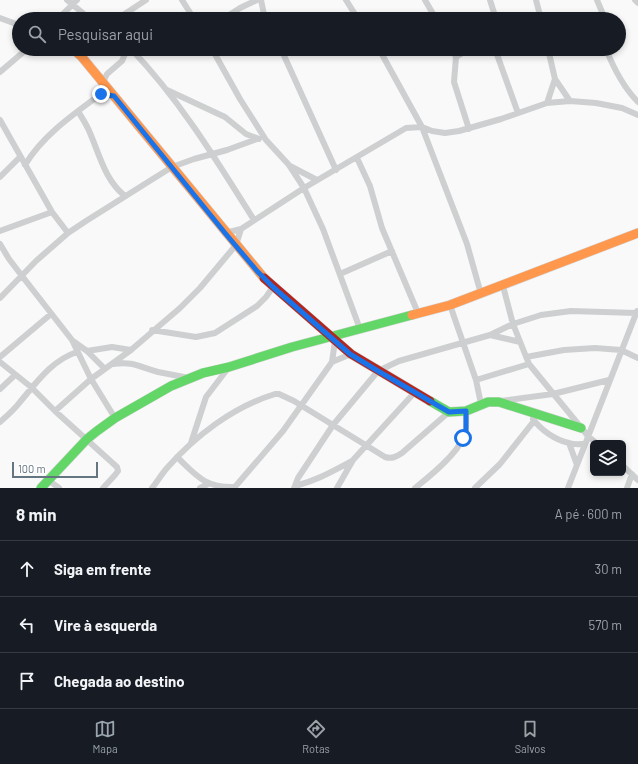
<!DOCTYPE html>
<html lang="pt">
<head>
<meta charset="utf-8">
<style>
  body { margin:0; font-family:Barlow,sans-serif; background:#242831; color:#f1f3f6 }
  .controls { position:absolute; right:12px; bottom:12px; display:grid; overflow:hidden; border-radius:6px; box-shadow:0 2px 6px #0003 }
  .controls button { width:36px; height:36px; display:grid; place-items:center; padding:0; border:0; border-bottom:1px solid #363941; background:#171b24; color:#f1f3f6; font:20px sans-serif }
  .scale { position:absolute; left:12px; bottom:10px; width:86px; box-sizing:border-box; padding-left:4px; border:2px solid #657683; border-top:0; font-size:11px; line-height:14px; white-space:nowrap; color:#657683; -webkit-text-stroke:3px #fff; paint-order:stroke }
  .stop { position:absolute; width:12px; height:12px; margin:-9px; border:3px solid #1a73e8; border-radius:50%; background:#fff }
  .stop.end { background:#1a73e8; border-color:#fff; box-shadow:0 1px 4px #0008 }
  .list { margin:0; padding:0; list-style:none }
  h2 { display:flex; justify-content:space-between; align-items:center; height:52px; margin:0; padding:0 16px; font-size:17px }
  h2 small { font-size:13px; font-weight:400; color:#9ea1a6 }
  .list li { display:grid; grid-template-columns:26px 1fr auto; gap:12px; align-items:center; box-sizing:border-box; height:56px; padding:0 16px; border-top:1px solid #363941 }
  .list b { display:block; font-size:15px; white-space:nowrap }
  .list em { font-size:13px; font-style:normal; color:#9ea1a6 }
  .icon { flex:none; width:22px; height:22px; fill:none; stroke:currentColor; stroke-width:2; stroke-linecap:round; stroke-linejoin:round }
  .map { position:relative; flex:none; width:638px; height:488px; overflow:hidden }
  .search { position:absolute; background:#171b24; box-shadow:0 2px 6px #0003; left:12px; right:12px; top:12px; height:44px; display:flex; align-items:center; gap:10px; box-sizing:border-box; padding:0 14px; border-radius:22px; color:#9ea1a6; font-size:15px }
  .sheet { height:220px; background:#171b24 }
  nav { display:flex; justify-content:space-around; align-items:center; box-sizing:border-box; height:56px; border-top:1px solid #363941; background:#171b24; font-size:11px; color:#9ea1a6 }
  nav a { display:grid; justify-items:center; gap:2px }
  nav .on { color:#99a4ac }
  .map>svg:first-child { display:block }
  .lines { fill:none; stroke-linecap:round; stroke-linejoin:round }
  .fast-casing { stroke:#d5d6d7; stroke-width:10 }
  .slow-casing { stroke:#d5d6d7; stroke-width:10 }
  .jam-casing { stroke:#d5d6d7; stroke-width:10 }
  .street { stroke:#cecfd0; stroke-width:6 }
  .fast { stroke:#63d668; stroke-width:9 }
  .slow { stroke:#ff974d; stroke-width:9 }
  .jam { stroke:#b3261e; stroke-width:9 }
  .route { stroke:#1a73e8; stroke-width:5 }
</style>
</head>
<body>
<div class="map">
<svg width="638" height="488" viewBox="0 0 638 488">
  <rect width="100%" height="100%" fill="#f9f9f9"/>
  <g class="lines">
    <g class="fast-casing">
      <path id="fast" d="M430,401L449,412L466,411L488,402H499L581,428
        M41,488L87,439L97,431L115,418L171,386L203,373L229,367L292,347L412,315"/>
    </g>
    <g class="slow-casing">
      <path id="slow" d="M73,49L81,56L264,278
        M412,315L450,305L638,233"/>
    </g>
    <g class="jam-casing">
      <path id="jam" d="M264,278L351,354L430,401"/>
    </g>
    <path class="street" d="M67,0L90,19
      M182,0L194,19
      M261,0L265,19
      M346,0L358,19
      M425,0L436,19
      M490,0L496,19
      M536,0L541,19
      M597,0L605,19
      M635,0L638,3
      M0,18L19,25
      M58,19L77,0
      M117,19L146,0
      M223,19L240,8L257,0
      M131,49C180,100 217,161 254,220
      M212,49L240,99L266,140L289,165L304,188L323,229L360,329
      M281,49L336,170
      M379,49L422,127L467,244L481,294
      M452,49L456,57
      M469,49L456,57L454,82L469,129
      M495,49L518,113
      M548,49L555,79L570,101
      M606,49C614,69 623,87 638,102
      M0,72L27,49
      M102,84L107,74L122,61L127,49
      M167,90L225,117L246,134L259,139
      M547,103L555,79
      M78,111C82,118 87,125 90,133C100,156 105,180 125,196
      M0,120L52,212L68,233
      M357,158L370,186L382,228L418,313
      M25,165C43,135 74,114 101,94L114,96
      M290,166L317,180
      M0,177L20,157
      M0,231L52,212
      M225,233L241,229L304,188L406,128L422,127L432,131L445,133L459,131L501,119L547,103L570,101L596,103L622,108L638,115
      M0,244L9,259L22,276L72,340L91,379L115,418
      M340,274L392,251
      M503,286L513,324L529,364L588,436L596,443
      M0,298L36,261L68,233L86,221L148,182L172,167L194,159L227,150L257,139
      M450,305L476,380L481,404
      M152,330L196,337L215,333L257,306L266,297L273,287
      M490,335L520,342
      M73,341L87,351L105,369
      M87,351L112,347L131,350
      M0,357L51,314
      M526,357L564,350L595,348L621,350L638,358
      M0,362L31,387L55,411L117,467L118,471L115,475L103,488
      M332,362L351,354
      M113,364C134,361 139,367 158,372C168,374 179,376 189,378
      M476,380L529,364
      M0,389L15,375
      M501,401L553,394L609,380
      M55,411L91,379L131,350L180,308L200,288L236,245L241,229
      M533,419C541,430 555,440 569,443C574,445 580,444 585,444
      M0,422C7,416 14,410 20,402C36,383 52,360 77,352
      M191,443L206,397L229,367
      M569,443L577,465
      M177,457C197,476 205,488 235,487
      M623,466L638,480
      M48,480L59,488
      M295,486C316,481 333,471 352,461
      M152,488C157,482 161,475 167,468C195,436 233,407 275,394H279L294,401L385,457C392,459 396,457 402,453L449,412
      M200,488L208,484
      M234,488L283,431L332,362L335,341
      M294,488L298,478L333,425L378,371L399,361L490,335L513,324L541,315L571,311L636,313
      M337,488L353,460L415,392
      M415,488C429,477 461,451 465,433C467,427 466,418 466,411
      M475,488L500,464L534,421
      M568,488L637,311
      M627,488L632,474"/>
    <use href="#fast" class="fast"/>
    <use href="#slow" class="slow"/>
    <use href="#jam" class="jam"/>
  </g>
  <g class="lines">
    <path class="route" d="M101,94L114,96L225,233L257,271L273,287L350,354L378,371L449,412L466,411V433L463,438"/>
  </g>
</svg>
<div class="controls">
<button><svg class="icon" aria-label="layers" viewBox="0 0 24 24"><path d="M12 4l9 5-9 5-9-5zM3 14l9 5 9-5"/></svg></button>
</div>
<div class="scale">100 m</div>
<div class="stop" style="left:463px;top:438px"></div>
<div class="stop end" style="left:101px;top:94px"></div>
<div class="search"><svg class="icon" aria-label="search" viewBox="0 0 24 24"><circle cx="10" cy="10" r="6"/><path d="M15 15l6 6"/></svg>Pesquisar aqui</div>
</div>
<section class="sheet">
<h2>8 min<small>A pé · 600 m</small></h2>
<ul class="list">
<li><svg class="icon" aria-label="ahead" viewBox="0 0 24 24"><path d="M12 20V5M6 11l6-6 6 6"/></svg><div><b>Siga em frente</b></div><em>30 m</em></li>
<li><svg class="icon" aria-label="left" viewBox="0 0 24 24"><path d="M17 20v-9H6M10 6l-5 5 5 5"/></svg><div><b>Vire à esquerda</b></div><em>570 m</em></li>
<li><svg class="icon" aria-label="arrive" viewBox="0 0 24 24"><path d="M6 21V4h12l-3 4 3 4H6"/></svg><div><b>Chegada ao destino</b></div></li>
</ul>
</section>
<nav>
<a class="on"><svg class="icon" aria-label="map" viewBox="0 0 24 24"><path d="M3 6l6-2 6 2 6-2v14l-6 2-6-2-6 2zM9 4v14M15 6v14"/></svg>Mapa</a>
<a><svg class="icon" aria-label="directions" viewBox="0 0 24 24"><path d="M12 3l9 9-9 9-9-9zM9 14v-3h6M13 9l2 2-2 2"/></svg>Rotas</a>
<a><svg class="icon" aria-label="saved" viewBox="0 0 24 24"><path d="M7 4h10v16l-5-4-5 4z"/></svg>Salvos</a>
</nav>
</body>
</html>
